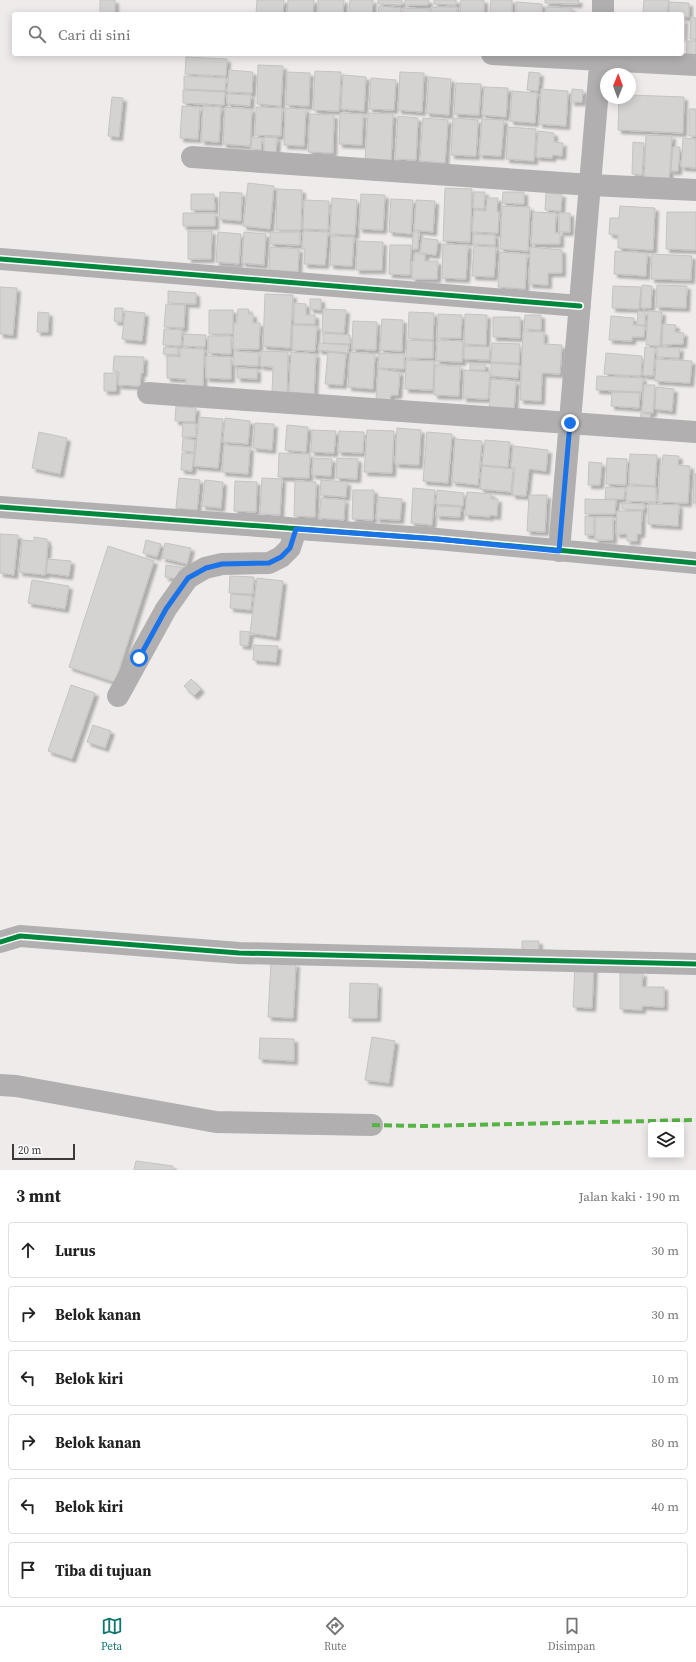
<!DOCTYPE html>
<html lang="id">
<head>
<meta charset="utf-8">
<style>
  body { margin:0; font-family:"Source Serif 4",serif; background:#f6f6f6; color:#222 }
  .controls { position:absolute; right:12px; bottom:12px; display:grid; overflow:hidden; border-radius:4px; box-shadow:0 2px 10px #0003 }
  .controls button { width:36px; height:36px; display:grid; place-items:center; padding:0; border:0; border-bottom:1px solid #e0e0e0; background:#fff; color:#222; font:20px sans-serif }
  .compass { position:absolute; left:600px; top:68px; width:36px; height:36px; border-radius:50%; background:#fff; box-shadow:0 2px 10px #0003; rotate:1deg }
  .scale { position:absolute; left:12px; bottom:10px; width:63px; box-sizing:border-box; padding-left:4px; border:2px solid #3d393a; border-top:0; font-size:11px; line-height:14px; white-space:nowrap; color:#3d393a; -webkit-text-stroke:3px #fff; paint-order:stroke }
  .stop { position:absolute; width:12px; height:12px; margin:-9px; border:3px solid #1a73e8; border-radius:50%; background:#fff }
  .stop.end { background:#1a73e8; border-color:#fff; box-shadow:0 1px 4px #0008 }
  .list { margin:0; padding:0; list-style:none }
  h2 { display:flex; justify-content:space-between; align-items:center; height:52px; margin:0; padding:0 16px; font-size:17px }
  h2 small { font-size:13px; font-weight:400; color:#767676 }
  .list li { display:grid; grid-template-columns:26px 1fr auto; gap:12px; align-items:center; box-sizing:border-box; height:56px; margin:0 8px 8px; padding:0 8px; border:1px solid #e0e0e0; border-radius:4px }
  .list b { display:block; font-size:15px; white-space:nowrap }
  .list em { font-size:13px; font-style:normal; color:#767676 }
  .icon { flex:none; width:22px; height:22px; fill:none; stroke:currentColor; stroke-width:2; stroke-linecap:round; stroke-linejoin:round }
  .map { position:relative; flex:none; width:696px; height:1170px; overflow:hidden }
  .search { position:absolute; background:#fff; box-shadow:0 2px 10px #0003; left:12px; right:12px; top:12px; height:44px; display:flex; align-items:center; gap:10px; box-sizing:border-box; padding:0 14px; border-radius:4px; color:#767676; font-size:15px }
  .sheet { height:436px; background:#fff }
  nav { display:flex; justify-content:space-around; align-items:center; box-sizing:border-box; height:56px; border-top:1px solid #e0e0e0; background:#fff; font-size:11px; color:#767676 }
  nav a { display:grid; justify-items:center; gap:2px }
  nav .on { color:#0f766e }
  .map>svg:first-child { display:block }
  .building { fill:#d5d2d2; stroke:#c5c2c2; filter:url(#shadow) }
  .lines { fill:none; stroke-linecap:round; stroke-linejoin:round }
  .minor { stroke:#b1afaf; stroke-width:22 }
  .quiet { stroke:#57b346; stroke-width:4; stroke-dasharray:8 4; stroke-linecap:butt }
  .cycleway-casing { stroke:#fff; stroke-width:8 }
  .cycleway { stroke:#00873e; stroke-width:5 }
  .route { stroke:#1a73e8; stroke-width:5 }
</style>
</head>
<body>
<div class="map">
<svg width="696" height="1170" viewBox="0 0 696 1170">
  <defs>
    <filter id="shadow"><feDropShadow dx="3.5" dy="3.5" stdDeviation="1" flood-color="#0004"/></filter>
  </defs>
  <rect width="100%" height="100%" fill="#efebeb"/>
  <path class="building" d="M100,0H115V14H100Z
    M257,0H284L283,14H256Z
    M288,0H314L313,14H287Z
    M318,0H344L343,14H318Z
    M350,0H373L372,14H349Z
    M378,0H402V5L378,4Z
    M405,0H429L428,5H405Z
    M434,0H456V5L434,4Z
    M461,0H484V14H460Z
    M491,0H512V14H490Z
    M545,0H579L578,4L545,3Z
    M644,0H669L667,14L643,13Z
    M516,2L542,4V14H516Z
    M669,2L689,3V17H682V14H669Z
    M379,6L401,8L400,14H378Z
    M431,7H457V14H431Z
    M546,7L572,8V14H546Z
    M403,8L430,9V14H403Z
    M691,17L696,18V39H690Z
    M682,20H684L683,38H682Z
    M687,41H696V62L686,61Z
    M186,57L227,59L226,76L185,74Z
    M258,65L283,66L281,106L257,104Z
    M229,70L253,72L252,93L227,92Z
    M315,71L341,72L339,111L313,110Z
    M287,72L310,73L309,106L286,105Z
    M400,72L424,73L422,112L398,110Z
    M529,72L540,73L538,91L527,90Z
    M343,75L366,77L364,111L341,109Z
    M184,76L226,78L225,91L184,89Z
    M429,77L451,79L449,115L426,113Z
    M371,78L396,80L394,110L369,109Z
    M456,83L481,84L479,115L454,114Z
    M484,87L508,88L506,117L482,115Z
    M541,89L568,91L566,126L539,124Z
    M572,89L583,90L582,102H571Z
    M183,90L225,92L224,105L183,103Z
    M512,91L537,93L535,123L510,121Z
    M227,94L251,95L250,106L227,104Z
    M630,95L684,97L683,133L618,130L619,98H630Z
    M112,97L123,98L119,137L108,136Z
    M182,106L200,107L198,139L180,138Z
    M203,106L221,107L219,142L201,141Z
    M225,107L252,109L250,146L223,144Z
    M256,107L282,108L281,136L255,135Z
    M285,108L306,109L304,146L284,145Z
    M689,109H696V136H689Z
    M340,113L363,114L362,145L339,144Z
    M368,113L393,114L391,162L365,160Z
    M310,114L334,115L333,153L308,152Z
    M398,116L418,118L416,160L395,159Z
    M423,118L448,120L445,163L420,161Z
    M453,118L478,120L476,156L451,155Z
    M482,119L504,120L501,156L479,155Z
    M508,127L536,129L534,161L506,159Z
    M538,131L554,133V142L563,143L562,156L553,155L552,158L536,157Z
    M646,135L672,136L669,182L644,180Z
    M252,137L262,138L261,150L251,149Z
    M264,137L277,138L276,154L264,153Z
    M683,138L696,139V168L681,167Z
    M633,142L644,143L642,175L632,174Z
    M673,147H680L678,171H671Z
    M248,183L274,186L270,229L243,226Z
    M445,188L472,189L470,242L443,241Z
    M277,189L302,190L301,230H276Z
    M220,192L242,193L241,221L219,219Z
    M474,192H485L484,209L473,208Z
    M503,192H524V204L502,203Z
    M546,193L562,194L561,211L545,210Z
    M191,194H214L215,210H191Z
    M361,194L385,195L383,230L359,229Z
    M332,198L357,200L355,235L330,234Z
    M487,198H498L497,211L499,212L498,233L472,232L474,210L486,211Z
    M391,199L413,200L411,234L389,232Z
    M304,200L329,201L328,230L303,229Z
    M416,200L435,201L433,232L414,230Z
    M502,206L530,207L528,251L500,249Z
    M620,206L655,208L653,250L618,248V235L609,234L610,218H619Z
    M533,212L556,213L555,233H560V244H531Z
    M667,212H696V250L666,249Z
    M183,213H215V226H183Z
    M559,213H570V232H559Z
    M188,231H212L211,259H188Z
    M303,231L328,232L325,265L304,264L305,249H302Z
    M218,232L241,234L239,264L216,262Z
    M244,232L266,234L264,265L242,263Z
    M270,232H300V245L270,244Z
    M413,232H419L418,249H412Z
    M473,234L495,235V245L473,244Z
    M331,236L354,237L352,266L330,265Z
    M422,238L438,240L436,255L420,253Z
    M357,241L383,242L382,270H356Z
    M443,244L468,245L466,279L442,278Z
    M390,245H411L410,275L389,274Z
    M474,246L496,247L494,277L472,276Z
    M270,247L299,249L298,272L269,270Z
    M530,247L562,250V273H548V285L529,284Z
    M615,251L647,253L646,276L614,274Z
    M500,252L527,254L525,289L498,287Z
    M414,254H425V261H438L437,279H412V261H414Z
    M652,254L692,256L691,280L651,279Z
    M642,285L652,286L651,308H641Z
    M657,285L687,286L686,308L656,307Z
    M613,286L641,287L639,309L612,308Z
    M0,287L17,288L13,335L0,334Z
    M168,291L196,293V304L168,303Z
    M265,294L293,295L290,348L263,346Z
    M310,299H321V310L310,309Z
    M294,303L306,304V315H315V324H294Z
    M166,304L185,305L184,328L164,327Z
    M115,308H123L122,322L114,321Z
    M238,309H249L248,314H253V323H260L259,349H233L234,323H237Z
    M323,309L346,310L344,333L322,332Z
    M209,310H233V334H209Z
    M125,311L145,313L142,341L122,339Z
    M638,311L645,312V325H637Z
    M648,311L662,312L660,346L646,345Z
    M38,312L49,313L48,332H37Z
    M409,312L434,313L433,340L408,338Z
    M438,314L462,315L461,338H437Z
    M465,314L487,315L486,345L464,344Z
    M525,315H541V330L524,329Z
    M611,316L634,318L633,325L645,326L644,337H632V341L609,340Z
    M493,317H520V338L493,337Z
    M382,319L403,320L402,351L380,350Z
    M353,321L377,322L376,350L352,349Z
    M663,324L676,325L675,332L684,333L683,344L662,345Z
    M293,325L317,326L315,351L292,350Z
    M164,329L182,330L181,346L163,345Z
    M523,331L544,332V344L562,345L560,374L542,373L541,401L520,400Z
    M323,333L350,335V344L323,343Z
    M184,334L206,335L205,347L183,346Z
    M208,336H231V354L208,353Z
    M407,340L433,341V358H406Z
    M437,340L463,341L462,362L436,361Z
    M319,343L349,345L348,353L318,350Z
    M492,343L520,344L519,363L491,362Z
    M464,346L490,347L489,360L464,359Z
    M164,347L178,348V355L163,354Z
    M645,347L655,348L653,376L643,375Z
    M657,347L680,348L679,358L657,357Z
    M180,348L204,349L203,390H186V379L167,378V356L180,357Z
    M234,351L259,353L258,366L233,365Z
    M261,351L288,352L287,394L272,393L273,367L260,366Z
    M291,352L316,354L314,394L289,392Z
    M328,352L346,354L343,385L325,384Z
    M350,352L375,354L373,389L348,387Z
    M379,353L404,354V369L378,368Z
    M606,353L642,356L641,376L604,374Z
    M114,356L144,357L143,373H141L140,386L118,385L119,372L113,371Z
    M206,356L231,357V379L206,378Z
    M656,359L692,361L690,383L655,381Z
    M406,360L434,361L433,390L405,389Z
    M491,363L519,365L518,378L491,376Z
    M470,364H485V370H470Z
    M435,365L460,366L459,396L434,395Z
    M237,368L257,369V379L237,378Z
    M378,369L400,372L398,395H391L390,400L376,399Z
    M464,370L490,372L488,399L463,398Z
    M104,373H117L116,391H104Z
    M597,376L643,378L642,392L596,390Z
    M491,379L516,381L514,411L489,409Z
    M644,385H655L653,413L642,412Z
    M656,387L674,389L672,411L655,409Z
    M612,392L640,393L639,408L611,406Z
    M176,406L196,408L195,422L175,421Z
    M641,413L650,414V422H640Z
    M199,417L223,419L218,468L194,466Z
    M225,418L250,421L248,444L223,442Z
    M183,423L196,424V437H182Z
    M255,423L274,424L272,450L253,448Z
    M287,425L308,427L306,452L285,450Z
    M397,428L421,430L419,465L395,464Z
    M312,430L336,431L334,453L311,452Z
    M367,430L394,431L392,473L364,472Z
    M339,431L364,432L363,453L338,452Z
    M39,432L67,438L60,474L32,468Z
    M427,432L452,434L448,483L423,481Z
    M183,438L195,440L194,452L182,451Z
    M455,439L482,441L478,485L452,482Z
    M485,440L510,442L508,467L482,465Z
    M224,445L250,447L248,474L222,472Z
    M513,446L548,450L546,471L529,469L526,496L512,495L515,468L511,467Z
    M182,453L194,454L192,471L181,470Z
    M279,453L310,454L309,478L278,477Z
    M630,454L657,455L655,486L629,484Z
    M663,455L679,456L678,465L690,466L688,503L658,502L660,465H662Z
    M313,458L332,459L331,476L312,475Z
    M337,458L358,459L357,479L336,478Z
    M607,458L627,459L626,485L606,484Z
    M589,462L602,463L600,485H588Z
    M482,466L513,469L511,492L480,489Z
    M694,474H696V503H693Z
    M179,478L200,480L197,510L176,508Z
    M262,478L282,479L280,515L260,514Z
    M205,480L223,482L221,508L202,506Z
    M321,480L347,482L346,497L320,495Z
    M235,481L257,482L256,512L234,511Z
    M295,481L316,482L315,517L294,516Z
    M627,486L656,487V502L626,501Z
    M606,487L625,488L624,499H605Z
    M413,488L435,490L432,525L411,523Z
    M353,490H374L373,520L352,519Z
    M437,490L464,493L463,506L436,504Z
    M467,492L492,494L491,499H498L497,516L490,515V517L465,515Z
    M529,495H547L545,532L527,531Z
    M378,497L402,499L400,520L376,519Z
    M321,498L345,500L344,520L319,518Z
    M585,499L616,500L615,514H585Z
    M622,503L644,504V510L622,509Z
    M648,504L679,505L678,526L648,524Z
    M437,506L461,507L460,517L436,516Z
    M617,511H642L641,534H637V541H627V534H616Z
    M585,516L594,517V535H585Z
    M595,517H613V540H595Z
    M0,534L18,535L14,575L0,573Z
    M34,537L47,539V542L48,543L45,575L19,572L22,540L34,541Z
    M146,540L161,544L157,557L143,553Z
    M165,543L191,548L187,564L162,558Z
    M108,546L154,561L115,682L69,667Z
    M48,559L71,561L69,576L46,573Z
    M166,565L186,568L184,580L165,577Z
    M230,576L254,577L253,594L229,593Z
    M257,578L283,581L276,637L250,633Z
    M32,580L69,586L65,609L28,603Z
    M231,594L252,596L251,610L230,608Z
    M240,631L250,632L248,646L240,645Z
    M254,645L278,646L276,662L253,660Z
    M191,679L201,689L194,696L184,686Z
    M71,685L95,693L72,759L48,751Z
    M93,725L111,731L105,748L87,742Z
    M522,941H539L538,957H522Z
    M271,962L296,964L293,1018L268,1017Z
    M575,963H594L592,1008L573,1007Z
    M620,973H643L642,987H664V1007L642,1006V1010L620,1009Z
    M350,983L378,984L377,1018H349Z
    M372,1037L395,1041L389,1083L365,1080Z
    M260,1038L294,1039V1061L259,1059Z
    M136,1161L173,1166V1170H134Z"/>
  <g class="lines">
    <path class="minor" d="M603,14V0
      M492,54L696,65
      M192,157L591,185L696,190
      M0,259L580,306
      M148,393L696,432
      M0,507L437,539L696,563
      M559,551L601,54
      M118,696L166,609L188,578L205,568L222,564L269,563L281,557L290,548L296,529
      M0,942L20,936L239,953L696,964
      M0,1085L16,1086L216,1122L372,1125"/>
    <path class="quiet" d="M372,1125L423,1126L696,1120"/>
    <g class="cycleway-casing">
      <path id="cycleway" d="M0,259L580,306
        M0,507L437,539L696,563
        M0,942L20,936L239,953L696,964"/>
    </g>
    <use href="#cycleway" class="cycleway"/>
  </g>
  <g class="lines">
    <path class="route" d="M139,658L166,609L188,578L206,568L222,564L269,563L281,557L290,548L296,529L437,539L559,551L570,423"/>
  </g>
</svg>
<div class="controls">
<button><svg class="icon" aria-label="layers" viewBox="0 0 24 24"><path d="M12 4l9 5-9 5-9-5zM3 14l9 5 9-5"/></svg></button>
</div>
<svg class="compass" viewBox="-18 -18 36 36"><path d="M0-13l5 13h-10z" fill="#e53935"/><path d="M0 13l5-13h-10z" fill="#767676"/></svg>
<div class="scale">20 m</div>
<div class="stop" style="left:139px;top:658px"></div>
<div class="stop end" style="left:570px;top:423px"></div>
<div class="search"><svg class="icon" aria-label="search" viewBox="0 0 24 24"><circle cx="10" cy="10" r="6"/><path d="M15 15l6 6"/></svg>Cari di sini</div>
</div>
<section class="sheet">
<h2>3 mnt<small>Jalan kaki · 190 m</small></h2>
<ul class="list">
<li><svg class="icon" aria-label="ahead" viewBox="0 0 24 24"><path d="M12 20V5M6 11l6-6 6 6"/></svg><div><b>Lurus</b></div><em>30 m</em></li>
<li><svg class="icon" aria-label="right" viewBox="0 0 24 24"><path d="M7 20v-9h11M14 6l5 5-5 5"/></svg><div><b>Belok kanan</b></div><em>30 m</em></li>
<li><svg class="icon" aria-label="left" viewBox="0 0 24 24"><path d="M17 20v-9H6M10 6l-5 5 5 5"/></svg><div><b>Belok kiri</b></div><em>10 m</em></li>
<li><svg class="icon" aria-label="right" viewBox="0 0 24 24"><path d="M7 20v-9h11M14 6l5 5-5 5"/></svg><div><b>Belok kanan</b></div><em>80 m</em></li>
<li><svg class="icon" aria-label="left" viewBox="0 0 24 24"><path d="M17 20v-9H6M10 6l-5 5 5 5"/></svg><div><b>Belok kiri</b></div><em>40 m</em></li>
<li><svg class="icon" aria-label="arrive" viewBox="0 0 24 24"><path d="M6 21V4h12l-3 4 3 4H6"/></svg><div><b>Tiba di tujuan</b></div></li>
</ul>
</section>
<nav>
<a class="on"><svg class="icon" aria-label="map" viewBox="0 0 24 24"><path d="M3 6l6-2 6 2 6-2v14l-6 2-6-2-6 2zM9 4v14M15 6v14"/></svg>Peta</a>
<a><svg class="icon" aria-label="directions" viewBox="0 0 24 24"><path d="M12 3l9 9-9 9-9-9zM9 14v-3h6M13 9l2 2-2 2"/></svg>Rute</a>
<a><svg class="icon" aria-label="saved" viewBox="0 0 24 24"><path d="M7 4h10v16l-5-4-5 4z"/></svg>Disimpan</a>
</nav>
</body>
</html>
